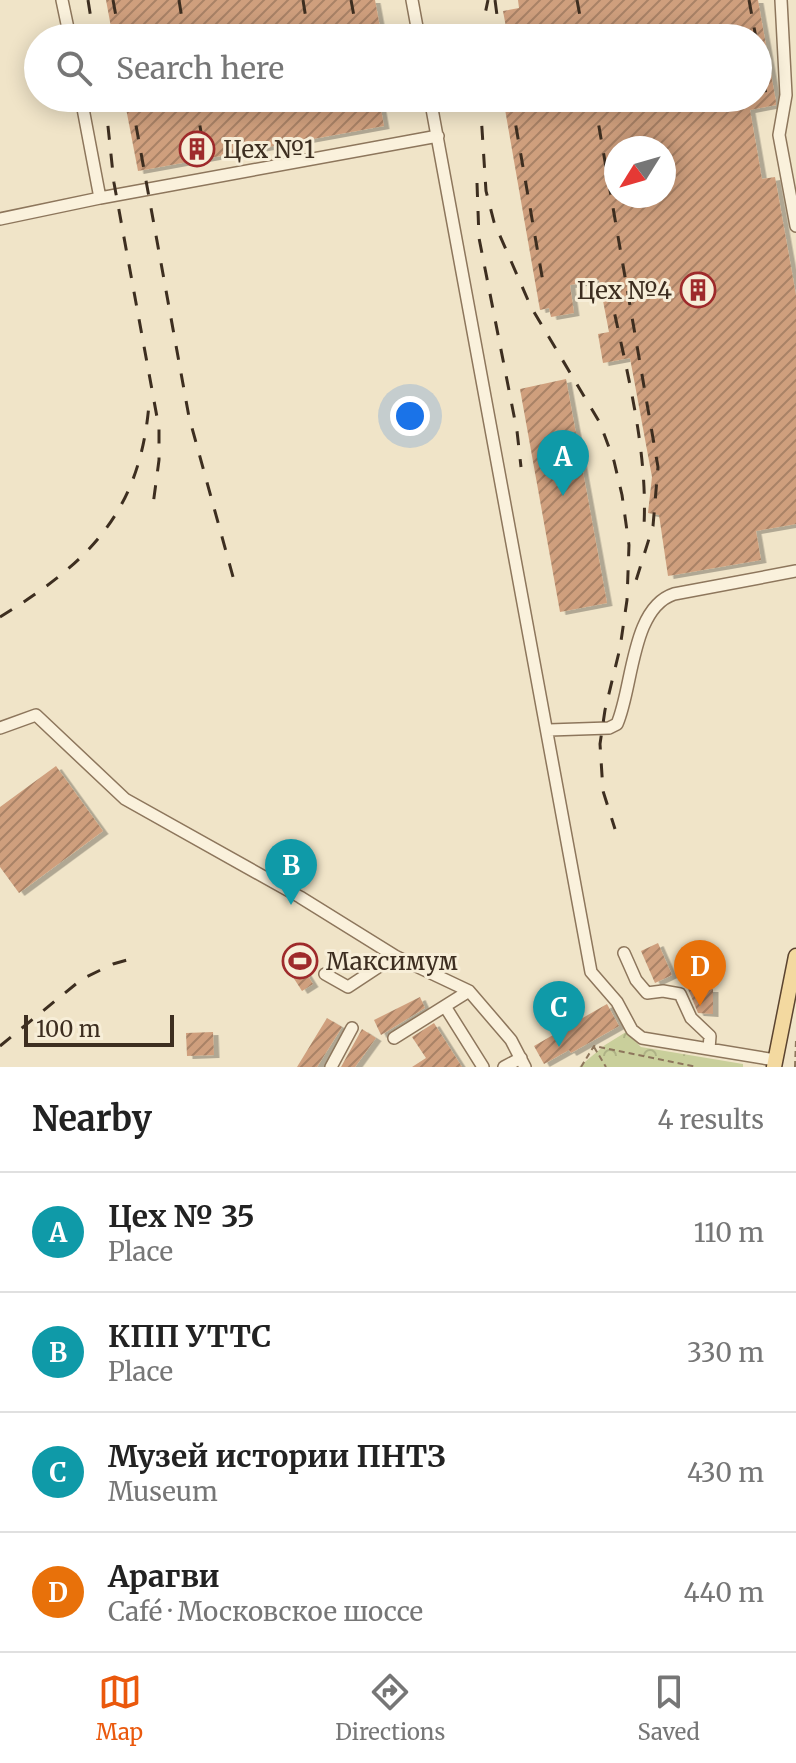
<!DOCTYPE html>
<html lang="en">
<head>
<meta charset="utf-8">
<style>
  body { margin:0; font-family:Merriweather,serif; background:#f2f2f2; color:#222 }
  .compass { position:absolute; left:604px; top:136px; width:72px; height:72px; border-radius:50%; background:#fff; box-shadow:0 4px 20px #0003; rotate:233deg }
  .scale { position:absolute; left:24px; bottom:20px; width:150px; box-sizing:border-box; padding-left:8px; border:4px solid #3d2e20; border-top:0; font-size:22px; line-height:28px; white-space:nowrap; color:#3d2e20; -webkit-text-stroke:6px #f7eed8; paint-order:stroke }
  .you { position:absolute; left:410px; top:416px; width:28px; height:28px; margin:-20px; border:6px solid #fff; border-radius:50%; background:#1a73e8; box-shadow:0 0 0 12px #1a73e833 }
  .badge { display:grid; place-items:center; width:52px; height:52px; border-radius:50%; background:#ea580c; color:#fff; font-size:26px; font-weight:700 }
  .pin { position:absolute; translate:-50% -66px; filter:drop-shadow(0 2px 4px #0008) }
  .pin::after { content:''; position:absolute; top:42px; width:28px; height:24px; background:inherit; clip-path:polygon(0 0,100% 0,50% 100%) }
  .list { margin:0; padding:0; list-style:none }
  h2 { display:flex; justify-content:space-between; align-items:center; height:104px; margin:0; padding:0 32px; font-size:34px }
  h2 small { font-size:26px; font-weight:400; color:#767676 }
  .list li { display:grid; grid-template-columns:52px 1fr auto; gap:24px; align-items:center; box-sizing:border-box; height:120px; padding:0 32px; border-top:2px solid #e0e0e0 }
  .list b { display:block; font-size:30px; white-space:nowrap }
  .list p { margin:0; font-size:26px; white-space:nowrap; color:#767676 }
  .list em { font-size:26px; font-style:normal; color:#767676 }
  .icon { flex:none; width:44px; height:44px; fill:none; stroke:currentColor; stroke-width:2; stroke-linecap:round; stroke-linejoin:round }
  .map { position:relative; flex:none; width:796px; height:1067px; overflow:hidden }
  .search { position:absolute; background:#fff; box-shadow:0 4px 20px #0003; left:24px; right:24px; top:24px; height:88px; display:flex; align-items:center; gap:20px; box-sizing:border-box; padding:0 28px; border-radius:44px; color:#767676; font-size:30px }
  .sheet { height:584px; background:#fff }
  nav { display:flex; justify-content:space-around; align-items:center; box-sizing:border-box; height:112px; border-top:2px solid #e0e0e0; background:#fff; font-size:22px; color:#767676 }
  nav a { display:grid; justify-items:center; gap:4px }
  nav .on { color:#ea580c }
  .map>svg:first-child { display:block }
  .forest { fill:url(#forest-crowns) }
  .building { fill:url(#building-hatch); fill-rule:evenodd; filter:url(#shadow) }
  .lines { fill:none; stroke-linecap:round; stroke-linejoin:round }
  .minor-casing { stroke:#8d765c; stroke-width:14 }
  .major-casing { stroke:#5b4430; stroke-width:17 }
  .path { stroke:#8d765c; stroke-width:2; stroke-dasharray:6 4; stroke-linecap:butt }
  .minor { stroke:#faf1dc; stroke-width:11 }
  .major { stroke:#f3d9a0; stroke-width:14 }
  .rail { stroke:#3d2e20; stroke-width:3; stroke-dasharray:14 14; stroke-linecap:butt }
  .labels { text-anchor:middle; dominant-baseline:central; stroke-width:6; stroke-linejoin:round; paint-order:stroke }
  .poi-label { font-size:24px; fill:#3d2e20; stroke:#f7eed8; text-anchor:start }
</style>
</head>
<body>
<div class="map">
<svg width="796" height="1067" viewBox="0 0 796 1067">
  <defs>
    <pattern id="forest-crowns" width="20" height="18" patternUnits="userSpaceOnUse" patternTransform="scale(2)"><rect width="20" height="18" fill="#c9cf9b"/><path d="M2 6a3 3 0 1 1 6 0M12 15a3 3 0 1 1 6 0" fill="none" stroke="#aeb285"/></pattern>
    <pattern id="building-hatch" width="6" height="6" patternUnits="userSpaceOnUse" patternTransform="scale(2)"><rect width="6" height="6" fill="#cf9f7d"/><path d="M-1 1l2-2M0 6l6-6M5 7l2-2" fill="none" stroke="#a98266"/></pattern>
    <filter id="shadow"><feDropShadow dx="5.5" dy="3" stdDeviation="0" flood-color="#0004"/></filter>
  </defs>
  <rect width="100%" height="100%" fill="#f0e4c8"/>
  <path class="forest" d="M626,1032L641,1047L743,1064V1067H579L605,1045Z"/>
  <path class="building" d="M106,0H375L382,38H113Z
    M518,0H758L776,102V105L750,110L762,179L775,177L796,295V524L756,531L761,560L668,576L659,515L648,513L652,477L630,358L603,363L598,334L609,332L599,280L570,285L574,313L551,317L549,308L540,310L503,98H758V38H508L503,11L519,8ZM616,148H664V196H616Z
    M124,98H379L384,126L138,171Z
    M566,379L607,603L560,612L520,389Z
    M56,766L103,831L19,893L0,867V807Z
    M658,943L672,975L655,983L641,951Z
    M300,948L310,963L303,968L313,984L302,991L282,960Z
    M688,989H713V1014L698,1013Z
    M420,997L425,1008L381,1035L374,1020Z
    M607,1004L619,1026L571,1053L569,1050L544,1064L534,1046Z
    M327,1018L342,1027L317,1067H297Z
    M434,1023L462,1067H412L426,1058L412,1037Z
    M362,1029L376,1038L355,1067H341Z
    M213,1032L214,1055L187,1056L186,1033Z"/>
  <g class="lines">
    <g class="minor-casing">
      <path id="minor" d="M62,0L70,38
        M412,0L419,38
        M781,0L786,95L779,135L796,226
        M430,98L591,972L617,1002L632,1030L642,1038L775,1060
        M100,198L438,136
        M0,219L100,198L81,98
        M0,728L36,715L125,799L300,897L395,956L469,991L511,1040L525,1067
        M549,730L609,728L617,724C633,688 631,608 674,594L796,571
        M624,953L636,980L647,993L663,991L680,994L691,1018L710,1036L709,1049
        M325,974L348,987L395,956
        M446,1008L483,1067
        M394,1038L469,991
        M331,1067L352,1028
        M504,1067L521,1058"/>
    </g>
    <g class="major-casing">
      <path id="major" d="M774,1067L796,956"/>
    </g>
    <path class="path" d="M594,1047L606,1067
      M581,1067L594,1046L697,1067
      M795,1067L796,1040"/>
    <use href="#minor" class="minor"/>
    <use href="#major" class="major"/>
    <path class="rail" d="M88,0L94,38
      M113,0L120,38
      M179,0L185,38
      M303,0L309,38
      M351,0L358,38
      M495,0L500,38
      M577,0L584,38
      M749,0L756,38
      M480,38L488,0
      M758,51L766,95
      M105,98L114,183L159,428V460L153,505
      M131,98L189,417L235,584
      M195,98L204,149
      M319,98L323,124
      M368,98L371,115
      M480,98L486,191L494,222L531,307L600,423L614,461L622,495L629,545L627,600L620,648L605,710L600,744L603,791L615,829
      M511,98L543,282
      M594,98L658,467L653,526L634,587
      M477,183L479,238L517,431L521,467
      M609,287C625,366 648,445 644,526
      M0,617C88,563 140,513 149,404
      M0,1046L82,979L113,964L138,957"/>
  </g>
  <defs>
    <g id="building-ring" transform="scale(1.8)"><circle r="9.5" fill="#f7eed8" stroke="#9e2a2b" stroke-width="1.5"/><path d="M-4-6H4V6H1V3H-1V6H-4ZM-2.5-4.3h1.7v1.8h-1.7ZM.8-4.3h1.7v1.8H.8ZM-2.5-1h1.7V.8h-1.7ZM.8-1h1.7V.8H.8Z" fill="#9e2a2b"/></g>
    <g id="stadium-ring" transform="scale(1.8)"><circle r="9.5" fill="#f7eed8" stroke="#9e2a2b" stroke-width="1.5"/><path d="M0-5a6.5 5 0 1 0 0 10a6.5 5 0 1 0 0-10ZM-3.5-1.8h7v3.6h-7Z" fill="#9e2a2b"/></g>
  </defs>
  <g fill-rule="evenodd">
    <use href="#building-ring" x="197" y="149"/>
    <use href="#building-ring" x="698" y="290"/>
    <use href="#stadium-ring" x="300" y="961"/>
  </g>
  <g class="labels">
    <g class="poi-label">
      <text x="223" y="149">Цех №1</text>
      <text x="672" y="290" text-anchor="end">Цех №4</text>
      <text x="326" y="961">Максимум</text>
    </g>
  </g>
</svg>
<svg class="compass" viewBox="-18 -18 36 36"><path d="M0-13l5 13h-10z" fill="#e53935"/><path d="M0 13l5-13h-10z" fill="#767676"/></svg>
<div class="scale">100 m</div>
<div class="you"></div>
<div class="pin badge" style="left:563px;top:496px;background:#0f9aa8">A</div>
<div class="pin badge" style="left:291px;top:905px;background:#0f9aa8">B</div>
<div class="pin badge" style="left:559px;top:1047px;background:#0f9aa8">C</div>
<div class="pin badge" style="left:700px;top:1006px;background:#e8710a">D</div>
<div class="search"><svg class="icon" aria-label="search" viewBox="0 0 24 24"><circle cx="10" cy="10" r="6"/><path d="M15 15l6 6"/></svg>Search here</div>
</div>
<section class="sheet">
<h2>Nearby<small>4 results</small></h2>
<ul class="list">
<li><span class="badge" style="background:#0f9aa8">A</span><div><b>Цех № 35</b><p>Place</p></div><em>110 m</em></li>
<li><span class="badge" style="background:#0f9aa8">B</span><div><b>КПП УТТС</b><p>Place</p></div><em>330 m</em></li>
<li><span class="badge" style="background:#0f9aa8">C</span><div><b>Музей истории ПНТЗ</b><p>Museum</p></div><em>430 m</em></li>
<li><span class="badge" style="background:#e8710a">D</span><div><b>Арагви</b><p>Café · Московское шоссе</p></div><em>440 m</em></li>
</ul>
</section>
<nav>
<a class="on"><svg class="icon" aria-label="map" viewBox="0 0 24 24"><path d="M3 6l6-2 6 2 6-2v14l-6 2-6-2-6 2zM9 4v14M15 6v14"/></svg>Map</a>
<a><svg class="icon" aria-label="directions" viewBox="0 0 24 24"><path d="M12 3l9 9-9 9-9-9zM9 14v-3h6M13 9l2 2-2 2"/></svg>Directions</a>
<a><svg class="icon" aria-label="saved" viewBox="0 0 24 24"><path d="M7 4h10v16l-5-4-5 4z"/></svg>Saved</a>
</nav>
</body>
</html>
